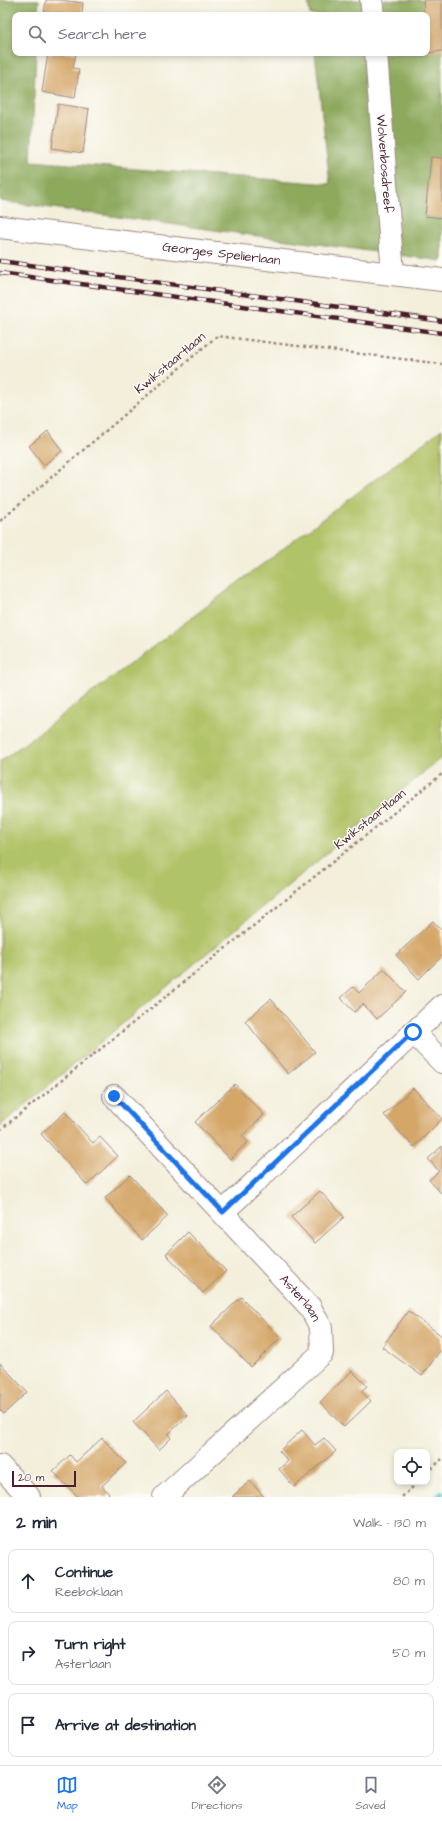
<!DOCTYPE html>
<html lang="en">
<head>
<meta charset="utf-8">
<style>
  body { margin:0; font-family:"Architects Daughter",sans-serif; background:#f2f2f3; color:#1f2937 }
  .controls { position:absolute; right:12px; bottom:12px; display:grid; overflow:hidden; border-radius:8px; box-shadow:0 2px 6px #0003 }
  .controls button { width:36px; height:36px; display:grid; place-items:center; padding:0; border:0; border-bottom:1px solid #e0e1e3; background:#fff; color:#1f2937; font:20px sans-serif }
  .scale { position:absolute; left:12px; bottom:10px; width:64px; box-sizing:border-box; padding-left:4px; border:2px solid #4a1f2b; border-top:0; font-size:11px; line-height:14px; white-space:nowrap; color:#4a1f2b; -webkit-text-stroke:3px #fdfcf7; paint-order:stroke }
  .stop { position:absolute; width:12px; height:12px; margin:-9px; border:3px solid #1a73e8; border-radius:50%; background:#fff }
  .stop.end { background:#1a73e8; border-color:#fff; box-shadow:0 1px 4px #0008 }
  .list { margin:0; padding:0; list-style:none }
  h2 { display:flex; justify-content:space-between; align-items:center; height:52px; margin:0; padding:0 16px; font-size:17px }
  h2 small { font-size:13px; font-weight:400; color:#747a83 }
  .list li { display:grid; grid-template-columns:26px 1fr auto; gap:12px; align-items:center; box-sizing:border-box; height:64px; margin:0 8px 8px; padding:0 8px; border:1px solid #e0e1e3; border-radius:8px }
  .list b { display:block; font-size:15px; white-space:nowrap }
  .list p { margin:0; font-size:13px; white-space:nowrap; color:#747a83 }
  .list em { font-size:13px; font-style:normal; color:#747a83 }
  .icon { flex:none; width:22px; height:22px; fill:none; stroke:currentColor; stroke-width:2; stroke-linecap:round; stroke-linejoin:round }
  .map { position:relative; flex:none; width:442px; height:1497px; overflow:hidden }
  .search { position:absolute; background:#fff; box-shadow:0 2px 6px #0003; left:12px; right:12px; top:12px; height:44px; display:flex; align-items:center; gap:10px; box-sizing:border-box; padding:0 14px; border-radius:8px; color:#747a83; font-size:15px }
  .sheet { height:268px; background:#fff }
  nav { display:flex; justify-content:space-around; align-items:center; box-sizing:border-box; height:56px; border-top:1px solid #e0e1e3; background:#fff; font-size:11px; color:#747a83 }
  nav a { display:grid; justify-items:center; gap:2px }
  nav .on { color:#1a73e8 }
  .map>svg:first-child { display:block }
  .green { fill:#b1c367; stroke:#7e7149 }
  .forest { fill:#8ca95c; stroke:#6b6444 }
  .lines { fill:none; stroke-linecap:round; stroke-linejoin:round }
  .stream { stroke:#59c1d6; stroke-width:6 }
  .building { fill:#d4a667 }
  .minor-casing { stroke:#9e8783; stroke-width:24 }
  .path { stroke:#9e8783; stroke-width:2.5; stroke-dasharray:3 3; stroke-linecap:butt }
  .minor { stroke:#fff; stroke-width:22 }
  .rail-casing { stroke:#4a1f2b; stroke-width:4.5 }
  .rail { stroke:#fdfcf7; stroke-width:3; stroke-dasharray:9; stroke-linecap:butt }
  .route { stroke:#1a73e8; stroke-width:5 }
  .labels { text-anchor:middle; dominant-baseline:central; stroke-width:3; stroke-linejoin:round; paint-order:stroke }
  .street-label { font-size:13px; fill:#4a1f2b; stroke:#fdfcf7 }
</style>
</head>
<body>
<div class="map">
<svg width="442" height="1497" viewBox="0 0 442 1497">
  <rect width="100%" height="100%" fill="#fdfcf7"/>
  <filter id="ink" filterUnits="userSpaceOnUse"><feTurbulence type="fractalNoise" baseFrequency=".025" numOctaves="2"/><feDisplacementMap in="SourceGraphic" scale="8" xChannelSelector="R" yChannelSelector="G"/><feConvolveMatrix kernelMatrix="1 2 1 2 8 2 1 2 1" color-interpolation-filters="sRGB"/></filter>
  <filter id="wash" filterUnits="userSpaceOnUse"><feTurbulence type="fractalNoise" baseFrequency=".012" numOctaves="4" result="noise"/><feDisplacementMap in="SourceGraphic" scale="16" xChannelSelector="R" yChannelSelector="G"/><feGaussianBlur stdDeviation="0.9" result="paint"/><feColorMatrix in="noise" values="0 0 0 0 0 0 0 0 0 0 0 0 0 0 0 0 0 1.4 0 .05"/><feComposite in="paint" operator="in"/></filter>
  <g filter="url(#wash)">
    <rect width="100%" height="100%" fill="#f3efdb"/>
    <path class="green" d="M442,429V757L0,1126V762Z"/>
    <path class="forest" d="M0,0H39L38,15H15V53H36L31,161L330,184L315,53H427V15H310L308,0H442V261L0,201Z"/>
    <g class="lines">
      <path class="stream" d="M438,1497L442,1493"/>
    </g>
    <g id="blocks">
      <path class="building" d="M46,0H61L83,3L82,15H44Z
        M423,0H442V51L428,53L427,15H424Z
        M48,53H76L73,68L79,69L75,98L42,92Z
        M58,104L89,109L83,153L52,148Z
        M431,157L442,158V218L425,216Z
        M48,431L62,451L44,465L29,446Z
        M433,921L442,931V956L419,979L396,955Z
        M384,969L406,992L377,1019L363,1004L354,1012L341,998L353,987L359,993Z
        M271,999L315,1052L288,1074L245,1021Z
        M235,1084L264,1115L242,1136L248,1142L230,1159L195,1122Z
        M413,1088L442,1119L414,1147L384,1115Z
        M65,1112L93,1143L100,1137L118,1156L87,1185L41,1134Z
        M442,1146V1194L429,1180L439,1171L428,1159Z
        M130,1175L168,1216L142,1240L105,1198Z
        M320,1191L344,1217L315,1243L291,1217Z
        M188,1232L226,1271L203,1293L166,1254Z
        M241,1297L280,1338L251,1367L211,1326Z
        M408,1311L442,1336V1348L422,1376L382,1347Z
        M0,1363L27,1392L4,1414L0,1410Z
        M352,1371L367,1386L361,1391L371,1401L344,1427L320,1402Z
        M166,1391L188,1416L168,1434L171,1438L159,1450L133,1422Z
        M302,1430L315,1445L324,1438L336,1451L294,1487L279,1469L288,1461L279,1451Z
        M102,1438L126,1463L102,1486L109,1494L107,1497H78L53,1471L70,1455L76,1462Z
        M250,1481L264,1497H232Z"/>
    </g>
  </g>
  <g filter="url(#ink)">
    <use href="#blocks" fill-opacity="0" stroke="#9e8783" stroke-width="1"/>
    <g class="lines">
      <g class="minor-casing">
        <g id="minor">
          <path d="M371,0L373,15"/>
          <path id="s1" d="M376,53L393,274"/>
          <path id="s2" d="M0,227L442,280"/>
          <path d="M413,1032L442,1062"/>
          <path id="s3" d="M114,1096L310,1307L321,1328L322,1353L164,1497"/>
          <path d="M223,1212L442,1006"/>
          <path d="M0,1466L29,1497"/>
        </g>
      </g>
      <path class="path" d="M0,521L217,336L442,364
        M0,1130L442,774
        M427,1473L442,1459
        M402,1497L418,1482"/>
      <use href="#minor" class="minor"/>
      <g class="rail-casing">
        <path id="rail" d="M0,261L442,321
          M0,273L442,333"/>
      </g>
      <use href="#rail" class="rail"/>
    </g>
  </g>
  <g class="lines" filter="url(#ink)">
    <path class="route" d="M114,1096L223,1212L413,1032"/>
  </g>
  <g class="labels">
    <g class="street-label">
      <text stroke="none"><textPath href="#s1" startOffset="111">Wolvenbosdreef</textPath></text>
      <text stroke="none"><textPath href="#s2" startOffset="223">Georges Spelierlaan</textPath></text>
      <text transform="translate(170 363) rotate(-40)">Kwikstaartlaan</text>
      <text transform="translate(370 819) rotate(-39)">Kwikstaartlaan</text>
      <text stroke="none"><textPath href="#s3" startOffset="275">Asterlaan</textPath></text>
    </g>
  </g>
</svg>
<div class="controls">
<button><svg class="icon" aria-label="locate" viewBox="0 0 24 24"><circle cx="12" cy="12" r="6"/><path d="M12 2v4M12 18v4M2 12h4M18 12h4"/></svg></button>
</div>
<div class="scale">20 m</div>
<div class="stop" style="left:413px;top:1032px"></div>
<div class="stop end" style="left:114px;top:1096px"></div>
<div class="search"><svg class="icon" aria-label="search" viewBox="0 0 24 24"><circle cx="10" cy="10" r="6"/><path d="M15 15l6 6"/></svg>Search here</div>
</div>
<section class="sheet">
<h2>2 min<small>Walk · 130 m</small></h2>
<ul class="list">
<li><svg class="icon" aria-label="ahead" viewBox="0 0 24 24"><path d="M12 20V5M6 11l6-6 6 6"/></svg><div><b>Continue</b><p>Reeboklaan</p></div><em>80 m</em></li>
<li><svg class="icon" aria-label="right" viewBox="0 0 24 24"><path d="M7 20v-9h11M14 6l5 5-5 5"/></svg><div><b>Turn right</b><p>Asterlaan</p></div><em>50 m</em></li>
<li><svg class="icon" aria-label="arrive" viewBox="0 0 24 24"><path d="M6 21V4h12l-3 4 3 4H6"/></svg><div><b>Arrive at destination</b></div></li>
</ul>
</section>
<nav>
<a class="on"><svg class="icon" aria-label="map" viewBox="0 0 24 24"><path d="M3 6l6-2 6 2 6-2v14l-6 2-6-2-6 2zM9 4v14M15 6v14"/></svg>Map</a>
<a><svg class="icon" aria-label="directions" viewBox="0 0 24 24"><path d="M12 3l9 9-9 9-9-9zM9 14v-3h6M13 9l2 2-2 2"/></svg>Directions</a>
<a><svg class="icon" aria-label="saved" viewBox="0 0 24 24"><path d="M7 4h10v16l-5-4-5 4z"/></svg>Saved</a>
</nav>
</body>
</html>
